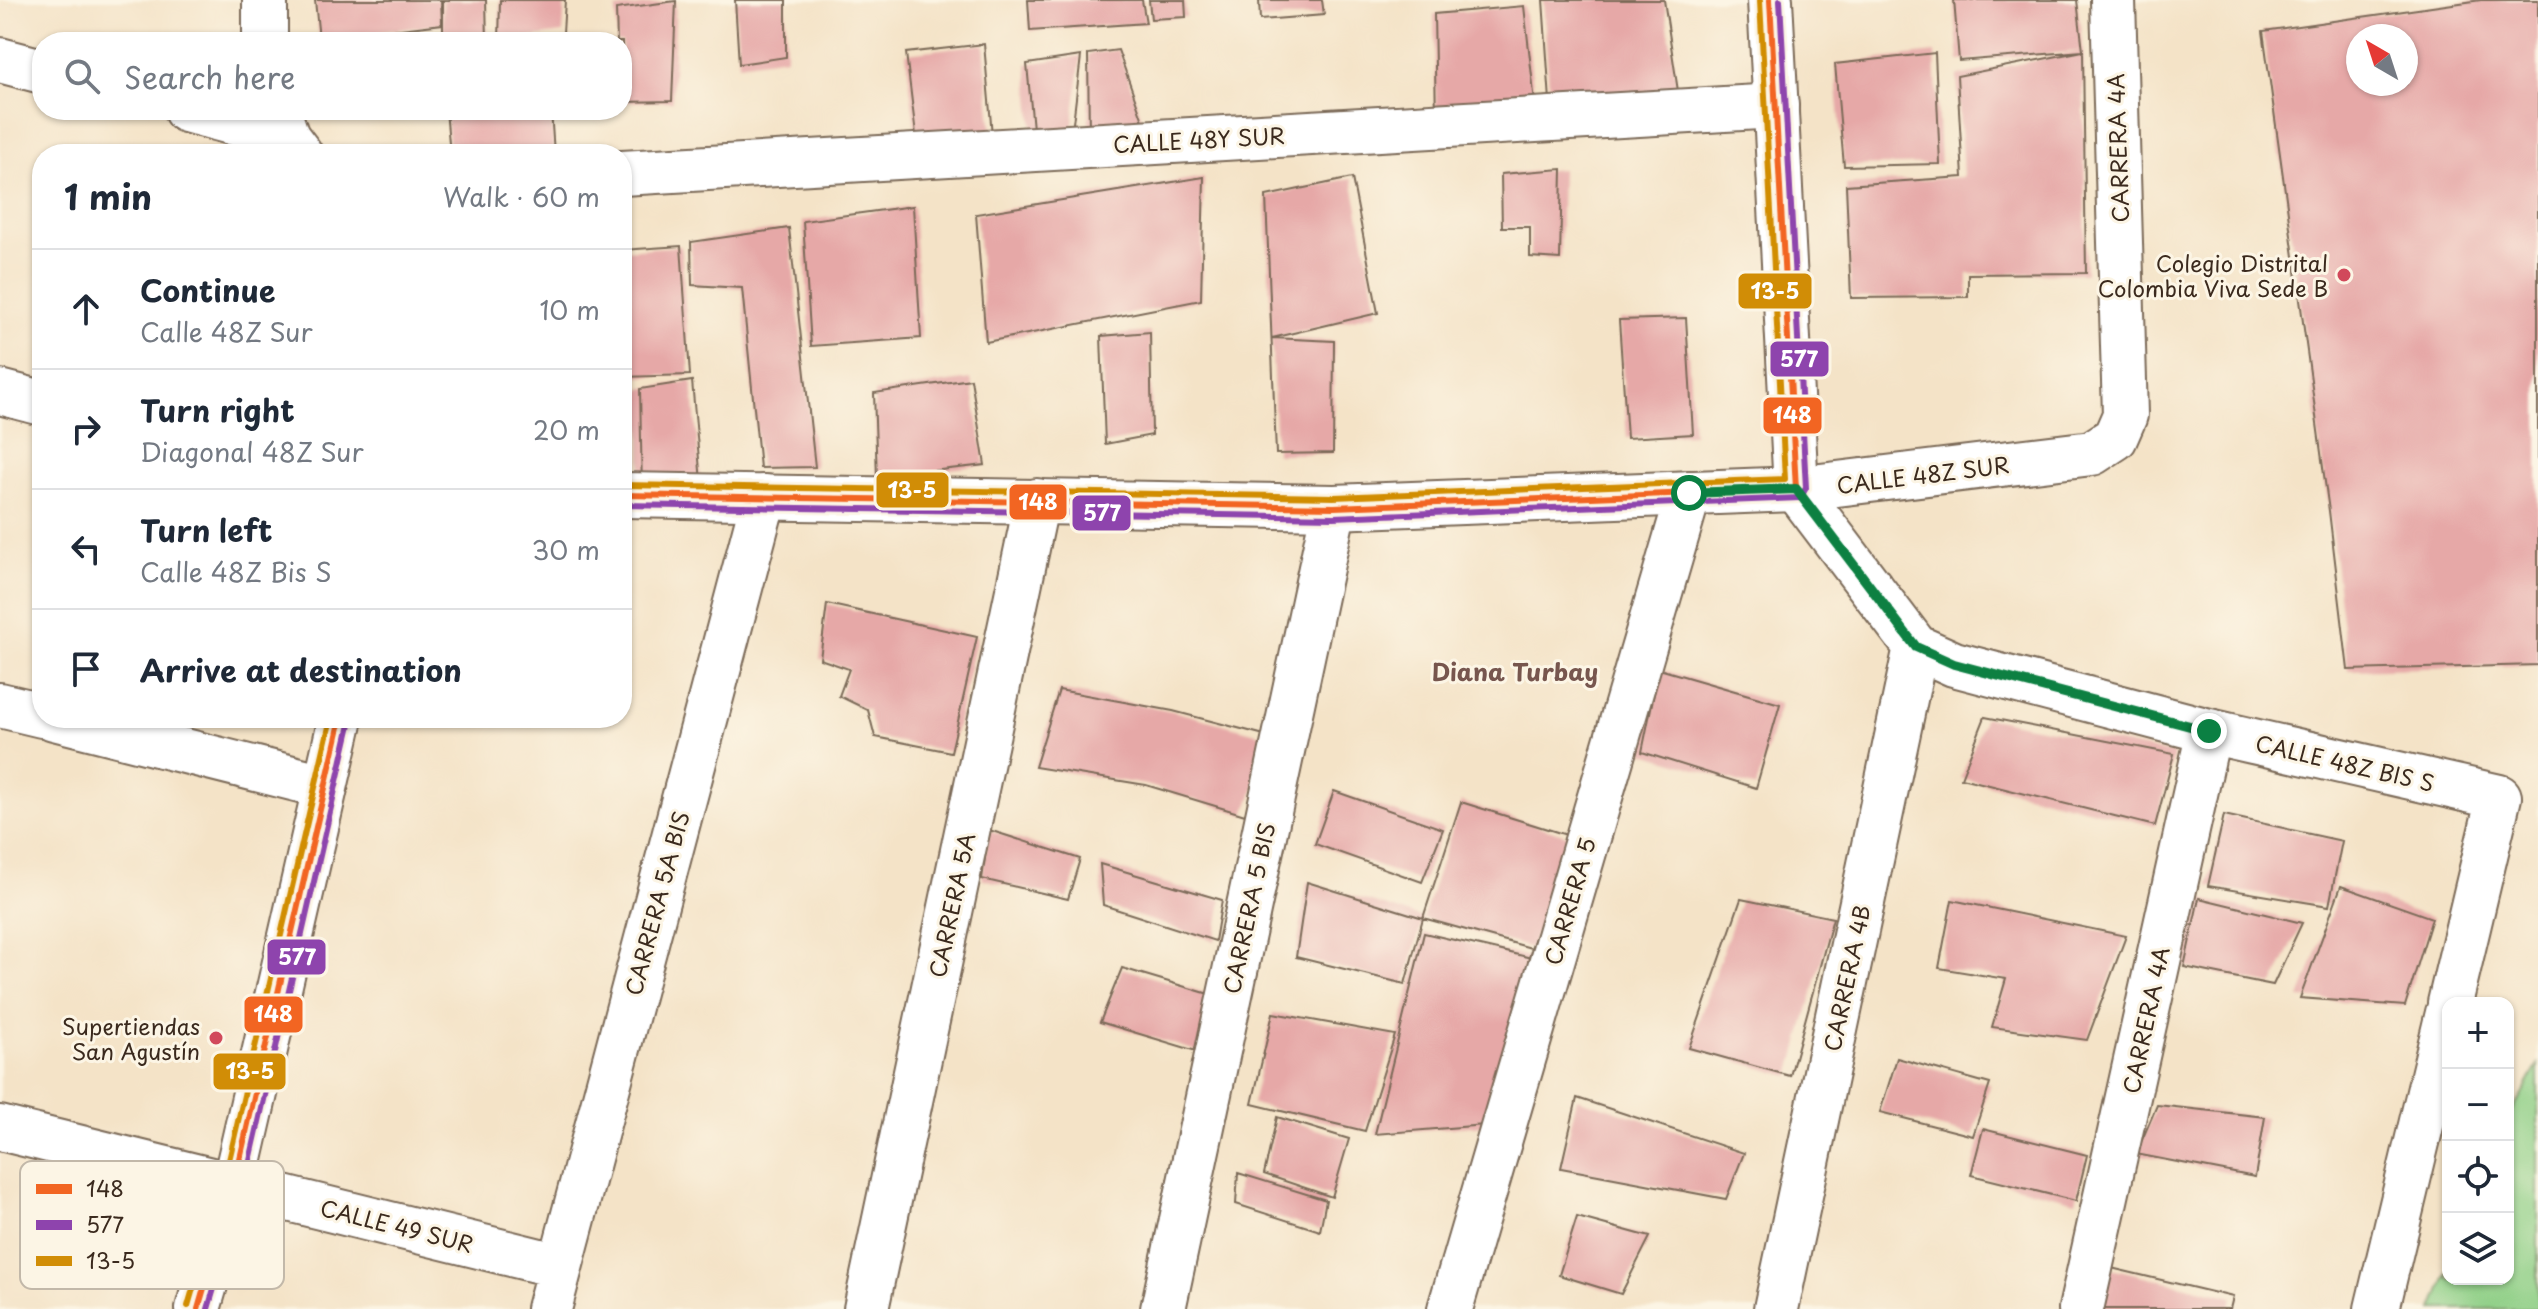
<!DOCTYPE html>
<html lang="en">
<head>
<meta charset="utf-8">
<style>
  body { margin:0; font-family:"Playpen Sans",sans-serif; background:#f6f6f7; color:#1f2937 }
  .controls { position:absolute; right:24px; bottom:24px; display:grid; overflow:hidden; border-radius:16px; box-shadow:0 2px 6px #0004 }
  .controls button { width:72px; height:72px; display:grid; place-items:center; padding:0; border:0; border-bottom:2px solid #e0e1e3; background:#fff; color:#1f2937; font:40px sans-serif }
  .compass { position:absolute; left:2346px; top:24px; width:72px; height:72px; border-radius:50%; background:#fff; box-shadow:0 2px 6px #0004; rotate:321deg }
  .stop { position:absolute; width:24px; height:24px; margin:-18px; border:6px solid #0b8043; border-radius:50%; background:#fff }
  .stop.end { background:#0b8043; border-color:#fff; box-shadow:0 2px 8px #0008 }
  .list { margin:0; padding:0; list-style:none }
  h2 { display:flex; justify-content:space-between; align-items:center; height:104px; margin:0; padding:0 32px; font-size:34px }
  h2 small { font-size:26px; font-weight:400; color:#747a83 }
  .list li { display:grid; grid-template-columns:52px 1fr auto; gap:24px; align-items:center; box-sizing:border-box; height:120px; padding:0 32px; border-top:2px solid #e0e1e3 }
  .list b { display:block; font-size:30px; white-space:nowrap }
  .list p { margin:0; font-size:26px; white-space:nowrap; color:#747a83 }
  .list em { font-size:26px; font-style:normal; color:#747a83 }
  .icon { flex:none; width:44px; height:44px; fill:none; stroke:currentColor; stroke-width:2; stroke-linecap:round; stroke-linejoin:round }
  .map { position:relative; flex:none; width:2538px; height:1309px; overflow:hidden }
  .search { position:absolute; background:#fff; box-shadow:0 2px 6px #0004; left:32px; top:32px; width:600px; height:88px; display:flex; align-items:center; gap:20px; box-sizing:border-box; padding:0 28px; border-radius:32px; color:#747a83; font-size:30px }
  .panel { position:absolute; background:#fff; box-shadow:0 2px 6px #0004; left:32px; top:144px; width:600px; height:584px; border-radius:32px }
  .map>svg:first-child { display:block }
  .green { fill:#8ecf86; stroke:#647c52; stroke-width:2 }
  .building { fill:#e6a8a7; fill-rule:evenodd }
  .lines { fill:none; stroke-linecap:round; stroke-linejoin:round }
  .minor-casing { stroke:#7c6b59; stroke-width:48 }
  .tertiary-casing { stroke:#7c6b59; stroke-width:48 }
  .minor { stroke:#fff; stroke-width:44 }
  .tertiary { stroke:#fff; stroke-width:44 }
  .bus-1-casing { stroke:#fcf5e5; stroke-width:12 }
  .bus-2-casing { stroke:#fcf5e5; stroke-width:12 }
  .bus-3-casing { stroke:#fcf5e5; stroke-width:12 }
  .bus-1 { stroke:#f26522; stroke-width:6 }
  .bus-2 { stroke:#8e44ad; stroke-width:6 }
  .bus-3 { stroke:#d18d06; stroke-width:6 }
  .route { stroke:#0b8043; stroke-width:10 }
  .poi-dot { fill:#d1495b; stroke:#fcf5e5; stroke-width:3 }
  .labels { text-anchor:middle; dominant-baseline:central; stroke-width:6; stroke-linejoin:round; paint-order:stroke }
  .street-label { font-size:22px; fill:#3b2a1e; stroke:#fcf5e5 }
  .poi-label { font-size:22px; fill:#3b2a1e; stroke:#fcf5e5; text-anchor:end }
  .neighbourhood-label { font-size:24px; font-weight:bold; fill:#77564e; stroke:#fcf5e5 }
  .key { fill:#fcf5e5; stroke:#c2b8a9; stroke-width:2 }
  .key-label { font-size:22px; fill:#3b2a1e }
  .line-badge { stroke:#fcf5e5; stroke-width:3 }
  .badge-label { font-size:22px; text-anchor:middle; font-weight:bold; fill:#fff }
</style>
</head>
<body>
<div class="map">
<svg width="2538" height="1309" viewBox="0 0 2538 1309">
  <rect width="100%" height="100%" fill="#fcf5e5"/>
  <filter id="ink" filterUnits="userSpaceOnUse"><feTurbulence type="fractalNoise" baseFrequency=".0125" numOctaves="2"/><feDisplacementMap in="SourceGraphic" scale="16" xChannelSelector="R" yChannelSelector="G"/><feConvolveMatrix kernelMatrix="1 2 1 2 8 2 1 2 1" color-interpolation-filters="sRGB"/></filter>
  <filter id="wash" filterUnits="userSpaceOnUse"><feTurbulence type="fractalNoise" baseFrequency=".006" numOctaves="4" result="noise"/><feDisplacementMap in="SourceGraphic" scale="32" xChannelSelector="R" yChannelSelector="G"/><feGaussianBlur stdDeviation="1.8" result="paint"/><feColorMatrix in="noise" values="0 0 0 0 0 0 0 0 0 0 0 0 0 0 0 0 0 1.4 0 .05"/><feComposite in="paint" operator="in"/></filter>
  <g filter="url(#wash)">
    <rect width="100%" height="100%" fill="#f4e3c7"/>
    <path class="green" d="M2538,1065V1309H2433L2448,1271V1279H2508V1119Z"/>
    <g id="blocks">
      <path class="building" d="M315,0H441L442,24L319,39Z
        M443,0H486L487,42H443Z
        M500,0H565L563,33L499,42Z
        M735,0H786V57L739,64Z
        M1028,0H1142L1146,23L1030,31Z
        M1149,0H1185L1186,17L1151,19Z
        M1259,0H1322L1324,15L1260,20Z
        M1543,0H1664L1678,91L1550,101Z
        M1954,0H2077L2083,51L1959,61Z
        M2481,0H2538V665L2348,670L2329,511L2263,31ZM2358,36H2406V84H2358Z
        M676,1L672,101L622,102V42H617L616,9Z
        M1524,6L1536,112L1436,118L1434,14Z
        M984,44L992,135L917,143L906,53Z
        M1118,50L1148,135L1089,134L1088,54Z
        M2083,51L2086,273L1968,274V297L1851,298L1846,185L1963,177L1957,76Z
        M1935,53L1940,164L1844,166L1835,64Z
        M1081,56L1071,140H1034L1027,64Z
        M446,110H551L554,154H450Z
        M1562,169L1560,259L1530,257V227H1502L1501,174Z
        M1204,177L1201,300L986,342L976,214Z
        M1352,178L1378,313L1272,338L1334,341L1333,453L1276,454L1266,196Z
        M913,206L921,338L811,346L803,221Z
        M789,228L815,467L760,468L742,288L692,285L691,242Z
        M681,246L690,375L622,377V250Z
        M1686,318L1693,434L1627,438L1619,320Z
        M1150,332L1152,435L1105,444L1101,336Z
        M971,379L985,465L877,477L874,393Z
        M692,381L702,493L642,491L640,389Z
        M827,604L977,637L951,752L875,737L868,710L839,696L849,669L820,659Z
        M1659,669L1780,704L1756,788L1642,752Z
        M1059,690L1173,711L1272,737L1245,815L1146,785L1035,767Z
        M1985,717L2174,754L2155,826L1961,778Z
        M1334,791L1443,829L1422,882L1315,844Z
        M1461,802L1573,837L1531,948L1423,918Z
        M2224,815L2342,841L2329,906L2208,886Z
        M989,830L1080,859L1068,899L982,879Z
        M1100,864L1222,900L1215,941L1103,905Z
        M1307,882L1423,918L1405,984L1296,957Z
        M2341,886L2432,918L2405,1006L2300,998Z
        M2199,898L2302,923L2273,985L2184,967Z
        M1741,899L1833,918L1790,1076L1689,1048Z
        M1952,900L2126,936L2087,1040L1992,1027L2006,979L1939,968Z
        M1424,933L1536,959L1497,1124L1375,1134Z
        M1122,968L1219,997L1206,1054L1100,1022Z
        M1273,1013L1395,1035L1365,1131L1252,1104Z
        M1897,1058L1990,1084L1973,1136L1880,1112Z
        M1577,1098L1744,1153L1726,1199L1561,1168Z
        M2157,1105L2265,1117L2255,1177L2136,1154Z
        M1277,1117L1349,1139L1332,1197L1264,1174Z
        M1983,1129L2087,1155L2076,1201L1971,1175Z
        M1238,1173L1326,1200L1320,1231L1236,1204Z
        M1577,1217L1650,1237L1621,1294L1559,1275Z
        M2107,1267L2233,1297L2230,1309H2097Z"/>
    </g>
  </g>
  <g filter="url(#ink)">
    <use href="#blocks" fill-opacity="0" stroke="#7c6b59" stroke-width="2"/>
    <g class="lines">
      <g class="minor-casing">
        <path id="minor" d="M0,60L42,71
          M186,110L287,137
          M622,173L1776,106
          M0,392L42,403
          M1796,489L1916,647L1954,664L2209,731L2499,797L2450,1003
          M1796,489L2092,453L2115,438L2125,415L2113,0
          M0,705L42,715
          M54,718L324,786
          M0,1128L560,1266
          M549,1309L764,497
          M866,1309L1037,501
          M1163,1309L1334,507
          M1450,1309L1689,493
          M1776,1309L1916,647
          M2081,1309L2209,731
          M2377,1309L2448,1013"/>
      </g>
      <g class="tertiary-casing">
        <path id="tertiary" d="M265,0V42
          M278,110L287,137L300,154
          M622,495L1334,507L1796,489L1770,0
          M198,1309L234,1185L341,718"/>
      </g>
      <use href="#minor" class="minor"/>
      <use href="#tertiary" class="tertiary"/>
      <g class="bus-1-casing">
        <path id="bus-1" d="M622,495L1334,507L1796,489L1770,0
          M198,1309L234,1185L341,718"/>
      </g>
      <g class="bus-2-casing">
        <path id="bus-2" d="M622,505L1334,517L1800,498L1806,488L1780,0
          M208,1309L244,1187L351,720"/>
      </g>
      <g class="bus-3-casing">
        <path id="bus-3" d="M622,485L1334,497L1785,479L1760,1
          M188,1306L224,1182L331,718"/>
      </g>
      <use href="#bus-1" class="bus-1"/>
      <use href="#bus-2" class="bus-2"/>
      <use href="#bus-3" class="bus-3"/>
    </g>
  </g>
  <g class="lines" filter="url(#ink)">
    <path class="route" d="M1689,493L1796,489L1916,647L1954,664L2209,731"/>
  </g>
  <g class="poi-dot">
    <circle cx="2344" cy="275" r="8"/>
    <circle cx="216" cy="1038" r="8"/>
  </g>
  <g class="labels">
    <g class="street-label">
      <text transform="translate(1199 139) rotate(-3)">CALLE 48Y SUR</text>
      <text transform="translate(2117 148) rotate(-92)">CARRERA 4A</text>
      <text transform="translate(1923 474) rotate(-7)">CALLE 48Z SUR</text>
      <text transform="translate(2345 762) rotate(13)">CALLE 48Z BIS S</text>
      <text transform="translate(1569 901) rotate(-74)">CARRERA 5</text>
      <text transform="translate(656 903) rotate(-75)">CARRERA 5A BIS</text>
      <text transform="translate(951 905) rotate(-78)">CARRERA 5A</text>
      <text transform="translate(1248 908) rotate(-78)">CARRERA 5 BIS</text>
      <text transform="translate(1846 978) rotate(-78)">CARRERA 4B</text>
      <text transform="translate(2145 1020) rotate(-78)">CARRERA 4A</text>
      <text transform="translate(397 1225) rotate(14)">CALLE 49 SUR</text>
    </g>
    <g class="poi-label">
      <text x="2328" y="262">Colegio Distrital<tspan x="2328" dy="25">Colombia Viva Sede B</tspan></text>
      <text x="200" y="1025">Supertiendas<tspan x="200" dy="25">San Agustín</tspan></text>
    </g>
    <g class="neighbourhood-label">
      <text x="1515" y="671">Diana Turbay</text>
    </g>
  </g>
  <rect x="20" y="1161" width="264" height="128" rx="12" class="key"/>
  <rect x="36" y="1184" width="36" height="10" fill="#f26522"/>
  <rect x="36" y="1220" width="36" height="10" fill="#8e44ad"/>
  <rect x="36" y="1256" width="36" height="10" fill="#d18d06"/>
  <g class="key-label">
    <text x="86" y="1197">148</text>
    <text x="86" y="1233">577</text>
    <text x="86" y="1269">13-5</text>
  </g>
  <g class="line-badge">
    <rect x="1737" y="272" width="76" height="38" rx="8" fill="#d18d06"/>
    <rect x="1769" y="340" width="61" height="38" rx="8" fill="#8e44ad"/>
    <rect x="1762" y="396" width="61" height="39" rx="8" fill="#f26522"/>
    <rect x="875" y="471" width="75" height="38" rx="8" fill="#d18d06"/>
    <rect x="1008" y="483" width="60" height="38" rx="8" fill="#f26522"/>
    <rect x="1071" y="494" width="61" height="38" rx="8" fill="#8e44ad"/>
    <rect x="266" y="938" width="61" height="38" rx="8" fill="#8e44ad"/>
    <rect x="243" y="995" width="61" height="39" rx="8" fill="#f26522"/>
    <rect x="212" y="1052" width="75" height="39" rx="8" fill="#d18d06"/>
  </g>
  <g class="badge-label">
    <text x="1775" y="299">13-5</text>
    <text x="1799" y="367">577</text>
    <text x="1792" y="423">148</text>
    <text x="912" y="498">13-5</text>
    <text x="1038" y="510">148</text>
    <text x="1102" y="521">577</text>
    <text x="297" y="965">577</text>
    <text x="273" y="1022">148</text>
    <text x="250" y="1079">13-5</text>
  </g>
</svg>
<div class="controls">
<button>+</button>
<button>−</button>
<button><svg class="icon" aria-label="locate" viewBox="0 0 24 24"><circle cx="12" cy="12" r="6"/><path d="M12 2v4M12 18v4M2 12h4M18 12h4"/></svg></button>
<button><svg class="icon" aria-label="layers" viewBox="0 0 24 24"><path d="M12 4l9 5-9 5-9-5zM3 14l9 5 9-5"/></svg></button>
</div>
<svg class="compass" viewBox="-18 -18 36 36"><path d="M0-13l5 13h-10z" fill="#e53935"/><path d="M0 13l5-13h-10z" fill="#747a83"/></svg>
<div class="stop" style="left:1689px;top:493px"></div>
<div class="stop end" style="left:2209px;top:731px"></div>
<div class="search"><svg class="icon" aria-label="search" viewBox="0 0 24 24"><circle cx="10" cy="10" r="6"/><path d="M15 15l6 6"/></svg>Search here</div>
<section class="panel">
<h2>1 min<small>Walk · 60 m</small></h2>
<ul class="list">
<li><svg class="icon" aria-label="ahead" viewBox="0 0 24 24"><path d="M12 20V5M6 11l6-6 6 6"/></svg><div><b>Continue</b><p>Calle 48Z Sur</p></div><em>10 m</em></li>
<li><svg class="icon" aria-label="right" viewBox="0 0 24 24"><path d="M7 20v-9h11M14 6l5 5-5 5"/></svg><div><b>Turn right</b><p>Diagonal 48Z Sur</p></div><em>20 m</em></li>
<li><svg class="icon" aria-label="left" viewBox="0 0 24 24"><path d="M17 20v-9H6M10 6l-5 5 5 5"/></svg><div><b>Turn left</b><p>Calle 48Z Bis S</p></div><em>30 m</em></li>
<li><svg class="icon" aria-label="arrive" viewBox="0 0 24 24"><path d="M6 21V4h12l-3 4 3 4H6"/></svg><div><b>Arrive at destination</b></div></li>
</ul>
</section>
</div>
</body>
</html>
